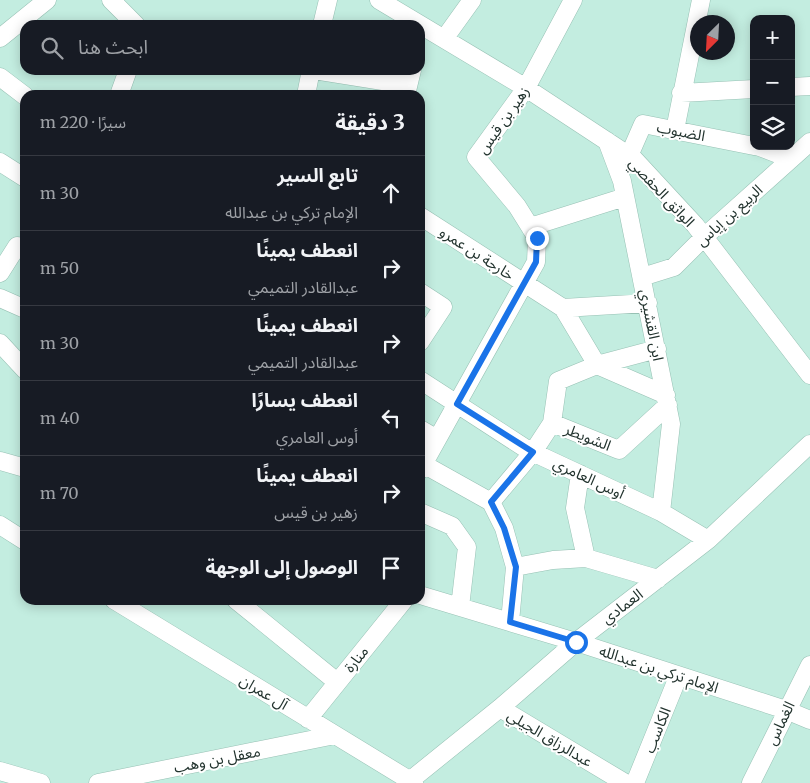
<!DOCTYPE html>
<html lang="ar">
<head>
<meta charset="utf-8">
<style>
  body { margin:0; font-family:Merriweather,"Noto Sans Arabic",serif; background:#20242c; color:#f1f3f6; direction:rtl }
  .controls { position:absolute; right:15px; top:15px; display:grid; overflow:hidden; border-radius:10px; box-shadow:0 2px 12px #0003 }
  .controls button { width:45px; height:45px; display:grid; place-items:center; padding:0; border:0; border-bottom:1px solid #363941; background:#171b24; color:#f1f3f6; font:25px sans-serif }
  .compass { position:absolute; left:690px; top:15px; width:45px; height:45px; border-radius:50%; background:#171b24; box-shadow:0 2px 12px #0003; rotate:204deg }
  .stop { position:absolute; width:15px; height:15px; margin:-11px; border:4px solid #1a73e8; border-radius:50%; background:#fff }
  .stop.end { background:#1a73e8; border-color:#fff; box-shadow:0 1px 5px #0008 }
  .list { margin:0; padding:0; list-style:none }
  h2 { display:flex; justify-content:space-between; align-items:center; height:65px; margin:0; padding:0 20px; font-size:21px }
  h2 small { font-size:16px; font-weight:400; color:#9ea1a6 }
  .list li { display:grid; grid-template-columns:32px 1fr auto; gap:15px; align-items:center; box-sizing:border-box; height:75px; padding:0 20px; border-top:1px solid #363941 }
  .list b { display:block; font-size:19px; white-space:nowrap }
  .list p { margin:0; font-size:16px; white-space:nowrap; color:#9ea1a6 }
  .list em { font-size:16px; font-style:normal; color:#9ea1a6 }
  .icon { flex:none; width:28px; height:28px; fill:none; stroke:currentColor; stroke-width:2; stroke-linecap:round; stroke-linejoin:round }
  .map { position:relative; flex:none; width:810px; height:783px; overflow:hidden; direction:ltr }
  .search { position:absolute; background:#171b24; box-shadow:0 2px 12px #0003; left:20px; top:20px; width:405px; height:55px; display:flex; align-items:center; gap:12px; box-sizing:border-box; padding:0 18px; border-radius:15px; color:#9ea1a6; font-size:19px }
  .panel { position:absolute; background:#171b24; box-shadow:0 2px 12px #0003; left:20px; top:90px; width:405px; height:515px; border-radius:15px; direction:rtl }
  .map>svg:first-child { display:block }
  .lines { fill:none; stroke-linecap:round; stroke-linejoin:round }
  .minor-casing { stroke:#97c1b4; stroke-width:19 }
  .minor { stroke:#fff; stroke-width:18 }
  .route { stroke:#1a73e8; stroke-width:6 }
  .labels { text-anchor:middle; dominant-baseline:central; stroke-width:4; stroke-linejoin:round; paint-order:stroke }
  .street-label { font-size:15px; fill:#22332e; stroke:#fff }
</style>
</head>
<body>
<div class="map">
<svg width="810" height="783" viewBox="0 0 810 783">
  <rect width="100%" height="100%" fill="#c3ede0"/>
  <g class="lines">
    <g class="minor-casing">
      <path id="minor" d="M111,0L136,25
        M379,0L526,88L634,159L695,225L810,375
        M322,25L328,0
        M0,38L47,0
        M444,39L472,0
        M314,70L408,85
        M0,77L25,96
        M791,87L810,86
        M681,93L754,89
        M119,95L128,70
        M306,95L311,70
        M406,95L412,70
        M675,130L701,0
        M607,141L622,181L671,424L661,512
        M757,146L791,159
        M629,156L643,124L754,146
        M0,162L25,178
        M420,216L563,308L648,303
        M530,227L625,197
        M0,273L17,246L25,251
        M642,277L674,267L704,237L810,142
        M420,292L443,307L420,342
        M0,298L25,309
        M563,308L597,365L666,395
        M0,343L25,370
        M420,380L528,450L661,512L708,540
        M552,423L619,450L668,405
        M420,429L437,439
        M0,461L25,468
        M423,464L491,502
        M420,470L536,262L537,238L517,206L476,157L526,88L573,0
        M580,474L575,508L586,558
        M420,512L452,526L467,547L460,607
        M0,525L25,541
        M515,567L553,560L586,558L658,579
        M420,595L576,642L786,710L810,720
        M114,600L414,783
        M236,600L337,682
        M510,622L515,567L504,528L491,502L533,452L552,423L558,381L597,365L657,349
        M500,708L625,783
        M308,719L404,600
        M0,771L41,783
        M98,783L335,735
        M407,783L500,708L576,642L708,540L810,444
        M635,783L678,677
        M751,783L810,665"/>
    </g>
    <use href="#minor" class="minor"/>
  </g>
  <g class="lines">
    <path class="route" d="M537,238L536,262L457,404L533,452L491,502L504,528L516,567L510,622L576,642"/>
  </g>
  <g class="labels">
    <g class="street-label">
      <text transform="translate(503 120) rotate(-55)">زهير بن قيس</text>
      <text transform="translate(681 131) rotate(11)">الضبوب</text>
      <text transform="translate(662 192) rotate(47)">الواثق الحفصي</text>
      <text transform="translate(729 215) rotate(-42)">الربيع بن إياس</text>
      <text transform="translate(477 253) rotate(33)">خارجة بن عمرو</text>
      <text transform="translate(652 325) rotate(79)">ابن القشيري</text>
      <text transform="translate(588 437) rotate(22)">الشويطر</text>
      <text transform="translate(589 478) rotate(25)">أوس العامري</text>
      <text transform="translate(622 606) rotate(-37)">العمادي</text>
      <text transform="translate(356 659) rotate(-51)">منارة</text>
      <text transform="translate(659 669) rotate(18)">الإمام تركي بن عبدالله</text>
      <text transform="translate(264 692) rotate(31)">آل عمران</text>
      <text transform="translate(780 723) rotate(-64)">الغماس</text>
      <text transform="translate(657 730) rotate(-68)">الكاسب</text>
      <text transform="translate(550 738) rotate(31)">عبدالرزاق الجيلي</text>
      <text transform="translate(217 759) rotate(-11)">معقل بن وهب</text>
    </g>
  </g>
</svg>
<div class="controls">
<button>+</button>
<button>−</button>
<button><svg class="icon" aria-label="layers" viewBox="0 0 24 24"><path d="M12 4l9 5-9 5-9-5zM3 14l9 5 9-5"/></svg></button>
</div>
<svg class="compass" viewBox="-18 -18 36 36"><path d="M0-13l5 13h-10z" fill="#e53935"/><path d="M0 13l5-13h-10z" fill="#9ea1a6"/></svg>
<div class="stop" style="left:576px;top:642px"></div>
<div class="stop end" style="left:537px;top:238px"></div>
<div class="search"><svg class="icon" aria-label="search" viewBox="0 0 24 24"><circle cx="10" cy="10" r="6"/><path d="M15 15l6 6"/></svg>ابحث هنا</div>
<section class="panel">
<h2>3 دقيقة<small>سيرًا · 220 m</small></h2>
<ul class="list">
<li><svg class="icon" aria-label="ahead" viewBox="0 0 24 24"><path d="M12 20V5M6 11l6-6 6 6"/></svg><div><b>تابع السير</b><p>الإمام تركي بن عبدالله</p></div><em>30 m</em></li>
<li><svg class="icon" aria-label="right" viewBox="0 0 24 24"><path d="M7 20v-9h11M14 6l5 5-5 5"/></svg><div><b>انعطف يمينًا</b><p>عبدالقادر التميمي</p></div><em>50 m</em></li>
<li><svg class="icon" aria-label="right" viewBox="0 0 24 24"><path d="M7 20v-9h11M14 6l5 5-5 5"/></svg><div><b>انعطف يمينًا</b><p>عبدالقادر التميمي</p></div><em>30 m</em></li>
<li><svg class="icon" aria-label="left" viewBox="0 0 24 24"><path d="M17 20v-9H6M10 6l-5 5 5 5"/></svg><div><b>انعطف يسارًا</b><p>أوس العامري</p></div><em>40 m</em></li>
<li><svg class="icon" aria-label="right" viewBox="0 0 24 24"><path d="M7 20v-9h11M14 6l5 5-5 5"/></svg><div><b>انعطف يمينًا</b><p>زهير بن قيس</p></div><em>70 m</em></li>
<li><svg class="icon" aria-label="arrive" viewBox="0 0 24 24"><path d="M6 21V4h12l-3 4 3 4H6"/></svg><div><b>الوصول إلى الوجهة</b></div></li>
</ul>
</section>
</div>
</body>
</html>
